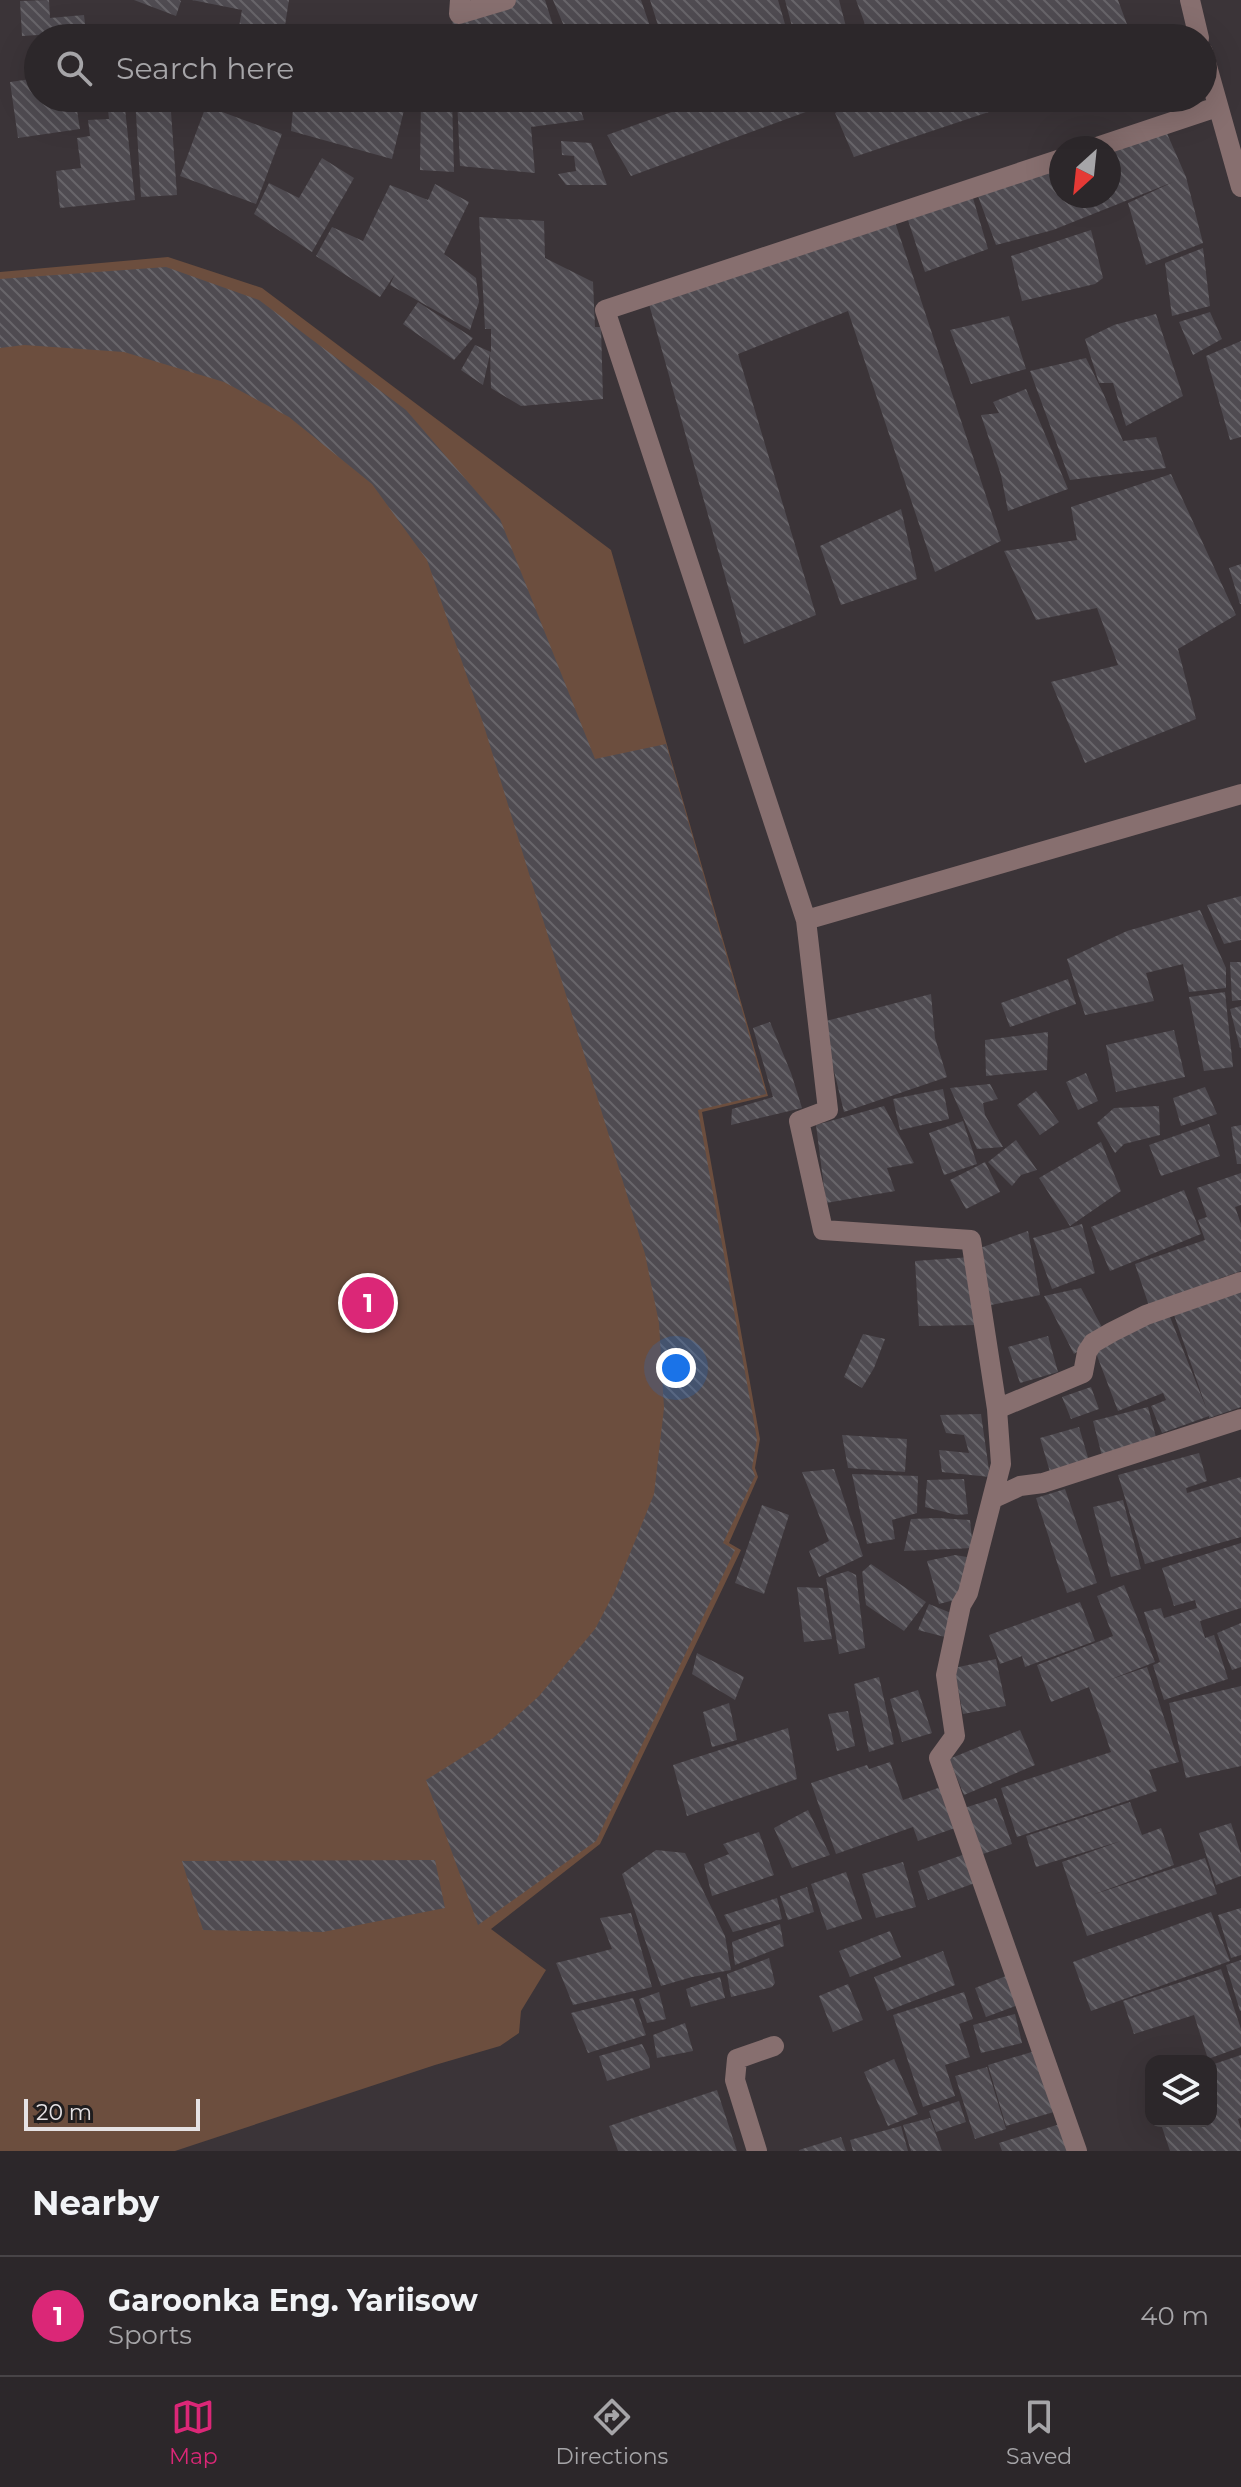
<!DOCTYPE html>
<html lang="en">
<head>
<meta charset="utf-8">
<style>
  body { margin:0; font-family:Montserrat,sans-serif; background:#342f32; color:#f1f3f6 }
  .controls { position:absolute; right:24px; bottom:24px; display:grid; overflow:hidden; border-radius:16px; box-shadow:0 8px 32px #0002 }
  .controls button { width:72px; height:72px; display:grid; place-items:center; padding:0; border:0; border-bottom:2px solid #484447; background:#2c272a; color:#f1f3f6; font:40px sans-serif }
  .compass { position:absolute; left:1049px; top:136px; width:72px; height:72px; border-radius:50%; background:#2c272a; box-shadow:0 8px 32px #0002; rotate:207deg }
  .scale { position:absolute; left:24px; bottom:20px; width:176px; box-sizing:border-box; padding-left:8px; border:4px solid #e6e2e4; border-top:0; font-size:22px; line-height:28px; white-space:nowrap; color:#e6e2e4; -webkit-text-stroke:6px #201d1e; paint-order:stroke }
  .you { position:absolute; left:676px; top:1368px; width:28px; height:28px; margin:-20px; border:6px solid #fff; border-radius:50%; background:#1a73e8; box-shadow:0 0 0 12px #1a73e833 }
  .badge { display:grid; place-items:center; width:52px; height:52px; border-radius:50%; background:#db2777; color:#fff; font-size:26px; font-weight:700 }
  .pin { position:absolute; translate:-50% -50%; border:4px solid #fff; box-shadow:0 2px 8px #0006 }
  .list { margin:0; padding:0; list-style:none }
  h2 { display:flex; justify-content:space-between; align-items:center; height:104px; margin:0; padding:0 32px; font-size:34px }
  h2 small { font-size:26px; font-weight:400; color:#a6a5a8 }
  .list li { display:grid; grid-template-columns:52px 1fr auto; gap:24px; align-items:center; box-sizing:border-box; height:120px; padding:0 32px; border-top:2px solid #484447 }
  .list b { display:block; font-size:30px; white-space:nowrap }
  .list p { margin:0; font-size:26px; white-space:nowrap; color:#a6a5a8 }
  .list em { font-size:26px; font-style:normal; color:#a6a5a8 }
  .icon { flex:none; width:44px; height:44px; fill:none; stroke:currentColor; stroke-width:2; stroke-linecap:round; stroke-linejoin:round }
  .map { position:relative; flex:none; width:1241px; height:2151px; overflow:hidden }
  .search { position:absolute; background:#2c272a; box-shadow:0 8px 32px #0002; left:24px; right:24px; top:24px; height:88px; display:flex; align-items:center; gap:20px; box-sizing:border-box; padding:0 28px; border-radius:44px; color:#a6a5a8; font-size:30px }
  .sheet { height:224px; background:#2c272a }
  nav { display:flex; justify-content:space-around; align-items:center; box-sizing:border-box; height:112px; border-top:2px solid #484447; background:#2c272a; font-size:22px; color:#a6a5a8 }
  nav a { display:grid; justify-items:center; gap:4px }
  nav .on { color:#db2777 }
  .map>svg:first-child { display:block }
  .green { fill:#6c4e3e }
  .building { fill:url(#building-back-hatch) }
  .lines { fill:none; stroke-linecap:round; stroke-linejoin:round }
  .minor { stroke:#876f6f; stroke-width:20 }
</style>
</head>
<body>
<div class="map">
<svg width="1241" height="2151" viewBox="0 0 1241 2151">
  <defs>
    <pattern id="building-back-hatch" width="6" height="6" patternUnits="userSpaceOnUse" patternTransform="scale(2)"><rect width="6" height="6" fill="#4f4b51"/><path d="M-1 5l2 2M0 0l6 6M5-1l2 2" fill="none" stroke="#68656a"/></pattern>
  </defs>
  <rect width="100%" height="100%" fill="#3b3438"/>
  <path class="green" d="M168,257L262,288L611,550L768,1096L702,1112L760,1439L755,1468L758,1477L729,1543L741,1550L600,1844L491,1929L546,1970L521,2011L519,2033L500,2046L435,2065L175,2151H0V272Z"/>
  <path class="building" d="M49,0L50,18L84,15L86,32L22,36L20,1Z
    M134,0H179L181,1L176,16Z
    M192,0H289L283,38H237L242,10Z
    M468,0H545L557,38H453L452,4Z
    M553,0H641L654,38H569Z
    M650,0H778L789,38H662Z
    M785,0H839L849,38H795Z
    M856,0H1118L1132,38H870Z
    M38,78V98H75L80,129L18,138L10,82Z
    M135,98H170L177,195L141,197Z
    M294,98H407L392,159L291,131Z
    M421,98H452L454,172L420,170Z
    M457,98H577L584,120L531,127L535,173L460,166Z
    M711,98H844L631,176L607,135Z
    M864,98H1028V99L854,157L835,113Z
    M206,106L282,134L256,204L180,176Z
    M125,109L135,200L60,208L56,171L81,168L77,138L90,136L88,120L109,119L108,110Z
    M1162,122L1186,177L1203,243L1146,265L1128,203L1173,182L1053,230L996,245L974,185L1061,155V196H1109V148Z
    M561,141L591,143L607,185H566L558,174L576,171L574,156L562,155Z
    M322,158L354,178L312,252L254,214L269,183L299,198Z
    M435,184L469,202L444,254L476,278L479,302L470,330L390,285L395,274L380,297L316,256L332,227L363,241L390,185L428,200Z
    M970,188L988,249L925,272L904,208Z
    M891,210L1001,541L935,572L848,311L738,354L816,615L744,644L649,304Z
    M479,217L544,221L545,258L593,282L595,327H601L603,399L521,406L491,388L490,354L483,385L461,370L475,345L491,352V329H485Z
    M1091,230L1103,278L1095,284L1022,301L1011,256Z
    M1203,248L1210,306L1172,316L1165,263Z
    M166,267L259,300L406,410L500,519L595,759L666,744L766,1094L698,1110L757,1439L752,1468L755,1476L723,1543L735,1550L596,1841L478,1925L426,1780L493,1738L539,1696L595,1629L614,1593L654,1494L664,1408L659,1323L645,1254L484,726L427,560L372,484L289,417L224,382L124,352L24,345L0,348V279Z
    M418,302L473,338L454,360L403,324Z
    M1210,312L1222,339L1193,355L1179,322Z
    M1156,314L1183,396L1126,426L1113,383H1099L1085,339L1114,325Z
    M1009,316L1026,369L971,384L950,330Z
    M1241,341V437L1230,440L1206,356Z
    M1086,358L1104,395L1123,441L1156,437L1166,468L1070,480L1030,371Z
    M1026,389L1068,489L1008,511L1001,475L981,415L999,413L993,402Z
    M1171,474L1236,615L1178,649L1196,719L1085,763L1051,682L1118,665L1097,608L1036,620L1004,551L1077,540L1071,507Z
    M901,509L917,579L841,605L820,546Z
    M1241,564V604H1240L1229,568Z
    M1241,896V940L1224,944L1207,905Z
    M1200,910L1226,968V988L1189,992L1183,964L1146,973L1154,1001L1085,1015L1067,959L1127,931Z
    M1230,962H1241V1000L1232,1001Z
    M1068,979L1076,1004L1010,1027L1001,1003Z
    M1225,992L1233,1067L1204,1071L1189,997Z
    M931,994L935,1038L947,1077L844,1112L822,1022Z
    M1241,1006V1047L1240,1048L1230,1009Z
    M770,1022L791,1073L802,1108L731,1125L732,1109L773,1097L753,1028Z
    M1174,1030L1185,1077L1116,1092L1106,1045Z
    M1048,1032L1047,1070L986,1076L985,1040Z
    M1086,1073L1098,1101L1078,1110L1066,1082Z
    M990,1084L998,1099L983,1103L985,1115L1003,1147L977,1149L950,1088Z
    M1205,1087L1217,1114L1181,1126L1173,1098Z
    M943,1089L949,1119L900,1130L893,1099Z
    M1036,1091L1059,1122L1040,1135L1017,1105Z
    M884,1106L914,1163L887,1168L895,1191L826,1203L816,1125Z
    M1159,1106L1160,1135L1124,1144L1115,1153L1097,1123L1114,1108Z
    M963,1121L977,1164L944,1175L929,1133Z
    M1209,1124L1220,1156L1161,1176L1149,1145Z
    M1241,1125V1164H1237L1231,1127Z
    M1016,1140L1037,1170L1021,1175L1012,1186L988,1162Z
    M1101,1142L1121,1191L1070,1226L1039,1178Z
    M985,1162L1000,1192L966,1209L950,1180Z
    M1241,1173V1205L1235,1207L1241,1224V1271L1218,1279L1221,1284L1150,1309L1135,1264L1205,1240L1198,1220L1207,1217L1197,1188Z
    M1184,1190L1201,1234L1110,1271L1091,1227Z
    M1082,1224L1095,1273L1052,1289L1033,1238Z
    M1028,1231L1040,1295L991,1305L980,1248Z
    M971,1257L976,1325L919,1326L915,1261Z
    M1081,1288L1105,1333L1074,1354L1044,1296Z
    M1241,1290V1407L1209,1418V1416L1162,1433L1151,1406L1166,1400L1163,1393L1118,1411L1093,1345L1168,1312L1207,1410L1173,1312Z
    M863,1334L885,1339L874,1368L862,1388L844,1377Z
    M1048,1336L1058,1372L1020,1383L1008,1347Z
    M1091,1387L1099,1409L1071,1419L1062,1397Z
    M1148,1407L1157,1441L1102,1456L1093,1421Z
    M981,1414L990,1477L942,1472L939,1450L969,1453L964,1435L946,1433L940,1415Z
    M1079,1427L1089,1461L1050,1472L1040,1438Z
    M842,1435L907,1439L905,1472L848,1468Z
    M1199,1453L1207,1481L1186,1488L1187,1493L1241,1477V1537L1145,1564L1118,1475Z
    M834,1469L863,1556L819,1577L809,1551L829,1541L802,1472Z
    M852,1474L918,1476L917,1513L892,1520L895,1539L867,1544Z
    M964,1479L968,1514L957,1515L925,1507L927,1480Z
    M1065,1489L1097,1583L1067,1593L1036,1498Z
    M1123,1500L1141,1569L1111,1577L1093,1507Z
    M762,1505L789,1515L764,1594L735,1583Z
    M937,1518L970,1520L973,1548L904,1551L911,1519Z
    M1241,1543V1608L1200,1621L1205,1638L1214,1635L1228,1679L1164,1700L1153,1665L1160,1662L1144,1612L1161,1608L1164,1618L1197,1608L1195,1600L1174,1606L1162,1568Z
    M955,1555L967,1557L962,1598L939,1604L927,1561Z
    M871,1564L926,1602L904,1631L866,1605L862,1572Z
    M848,1571L856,1575L865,1648L839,1654L826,1578Z
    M1124,1585L1155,1662L1109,1680L1147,1667L1179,1762L1149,1770L1157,1791L1017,1837L1001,1788L1111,1752L1089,1687L1051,1702L1037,1665L1113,1636L1097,1596Z
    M797,1587L823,1588L832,1639L804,1642Z
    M1080,1602L1095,1641L1025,1667L1022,1656L1000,1664L989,1635Z
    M929,1604L951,1613L945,1637L918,1630Z
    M1241,1623V1667L1232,1670L1217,1633Z
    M697,1653L744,1677L735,1700L692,1674Z
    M996,1659L1006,1706L963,1714L954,1668Z
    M879,1677L894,1744L869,1752L854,1684Z
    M1241,1686V1766L1186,1778L1169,1703Z
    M918,1690L932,1733L902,1742L890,1699Z
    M729,1703L737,1740L712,1747L703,1712Z
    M848,1711L855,1746L837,1751L828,1714Z
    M788,1728L797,1779L687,1816L673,1765Z
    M1020,1730L1035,1765L964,1795L949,1759Z
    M890,1762L903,1800L941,1787L955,1828L918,1841L913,1827L836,1854L811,1783L867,1765L869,1769Z
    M996,1798L1012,1844L980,1855L964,1808Z
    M1130,1802L1142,1835L1161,1828L1174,1865L1092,1895L1205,1858L1217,1894L1087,1936L1062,1862L1121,1841L1036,1867L1026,1836Z
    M808,1810L830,1855L792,1868L774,1828Z
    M1231,1823L1241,1854V1876L1216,1885L1199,1833Z
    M759,1832L774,1875L712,1896L704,1864L729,1854L723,1844Z
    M656,1850L685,1853L725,1936L731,1970L692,1977L661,1986L622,1874Z
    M965,1854L975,1883L928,1900L918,1871Z
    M435,1860L445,1908L323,1932L203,1930L182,1861Z
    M903,1862L916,1907L876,1918L862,1874Z
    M846,1872L862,1919L827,1930L811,1884Z
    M807,1887L814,1912L788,1920L780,1896Z
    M777,1898L782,1919L733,1932L724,1915Z
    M1241,1908V1955L1231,1958L1218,1915Z
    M1211,1912L1230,1961L1091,2011L1073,1962Z
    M631,1913L652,1987L573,2005L556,1963L612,1949L600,1918Z
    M780,1924L784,1946L735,1965L732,1942Z
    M890,1931L901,1957L850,1977L839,1951Z
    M943,1951L955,1985L887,2011L874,1977Z
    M769,1958L775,1983L772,1987L731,1997L727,1974Z
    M1241,1960V2011H1240L1226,1965Z
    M1221,1969L1241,2029V2047L1208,2059L1194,2015L1134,2034L1123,2001Z
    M1006,1976L1018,2005L986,2017L975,1988Z
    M720,1977L725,1998L691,2007L686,1989Z
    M848,1984L863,2020L833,2032L819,1996Z
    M659,1992L666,2019L647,2023L639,1999Z
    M964,1992L973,2019L959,2024L970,2057L945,2065L955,2096L923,2107L893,2015Z
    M633,1998L646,2035L588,2053L571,2013Z
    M1015,2014L1022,2043L981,2053L973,2025Z
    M685,2023L693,2051L657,2058L653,2035Z
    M642,2044L649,2058L650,2068L607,2081L599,2056Z
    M1035,2051L1054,2112L1006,2126L988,2065Z
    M1241,2055V2118L1238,2119L1241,2129V2151H1170L1160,2121H1211V2065Z
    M894,2059L918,2114L888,2126L864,2072Z
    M987,2067L1006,2129L975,2139L955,2076Z
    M717,2090L737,2151H618L609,2126Z
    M959,2101L966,2122L936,2132L929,2111Z
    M930,2118L942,2151H911L903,2125Z
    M1063,2123L1071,2151H1002L999,2143Z
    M901,2126L908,2151H853L850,2140Z
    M841,2137L846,2151H799V2150Z"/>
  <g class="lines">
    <path class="minor" d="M460,0L459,14L506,0
      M1190,0L1199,38
      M1203,52L1241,187
      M1094,148L1217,107
      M806,920L1241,794
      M997,1409L971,1240L823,1230L799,1121L828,1110L806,920L605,310L1061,159
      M992,1499L1020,1486L1043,1483L1241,1419
      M757,2151L735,2080L737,2059L774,2046
      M1077,2151L939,1758L955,1736L946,1675L961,1605L968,1593L1001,1464L997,1409L1083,1373L1087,1352L1093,1343L1112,1332L1146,1315L1241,1282"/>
  </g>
</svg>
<div class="controls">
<button><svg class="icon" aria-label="layers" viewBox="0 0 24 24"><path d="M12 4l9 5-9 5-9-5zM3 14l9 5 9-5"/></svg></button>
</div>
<svg class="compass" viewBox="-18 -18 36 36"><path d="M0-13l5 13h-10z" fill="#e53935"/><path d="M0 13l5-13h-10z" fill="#a6a5a8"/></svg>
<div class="scale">20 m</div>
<div class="you"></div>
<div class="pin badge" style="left:368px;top:1303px">1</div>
<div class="search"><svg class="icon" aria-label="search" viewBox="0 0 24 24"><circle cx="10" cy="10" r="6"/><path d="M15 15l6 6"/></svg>Search here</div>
</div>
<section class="sheet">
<h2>Nearby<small></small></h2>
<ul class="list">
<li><span class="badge">1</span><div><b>Garoonka Eng. Yariisow</b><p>Sports</p></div><em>40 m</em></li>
</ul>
</section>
<nav>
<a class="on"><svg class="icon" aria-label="map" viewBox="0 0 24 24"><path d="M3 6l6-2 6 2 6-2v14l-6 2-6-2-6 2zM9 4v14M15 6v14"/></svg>Map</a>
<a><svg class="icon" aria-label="directions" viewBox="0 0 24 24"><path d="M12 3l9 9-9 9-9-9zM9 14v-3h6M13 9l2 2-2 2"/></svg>Directions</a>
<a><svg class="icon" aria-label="saved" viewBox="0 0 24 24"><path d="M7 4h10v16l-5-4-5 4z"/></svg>Saved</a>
</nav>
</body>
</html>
